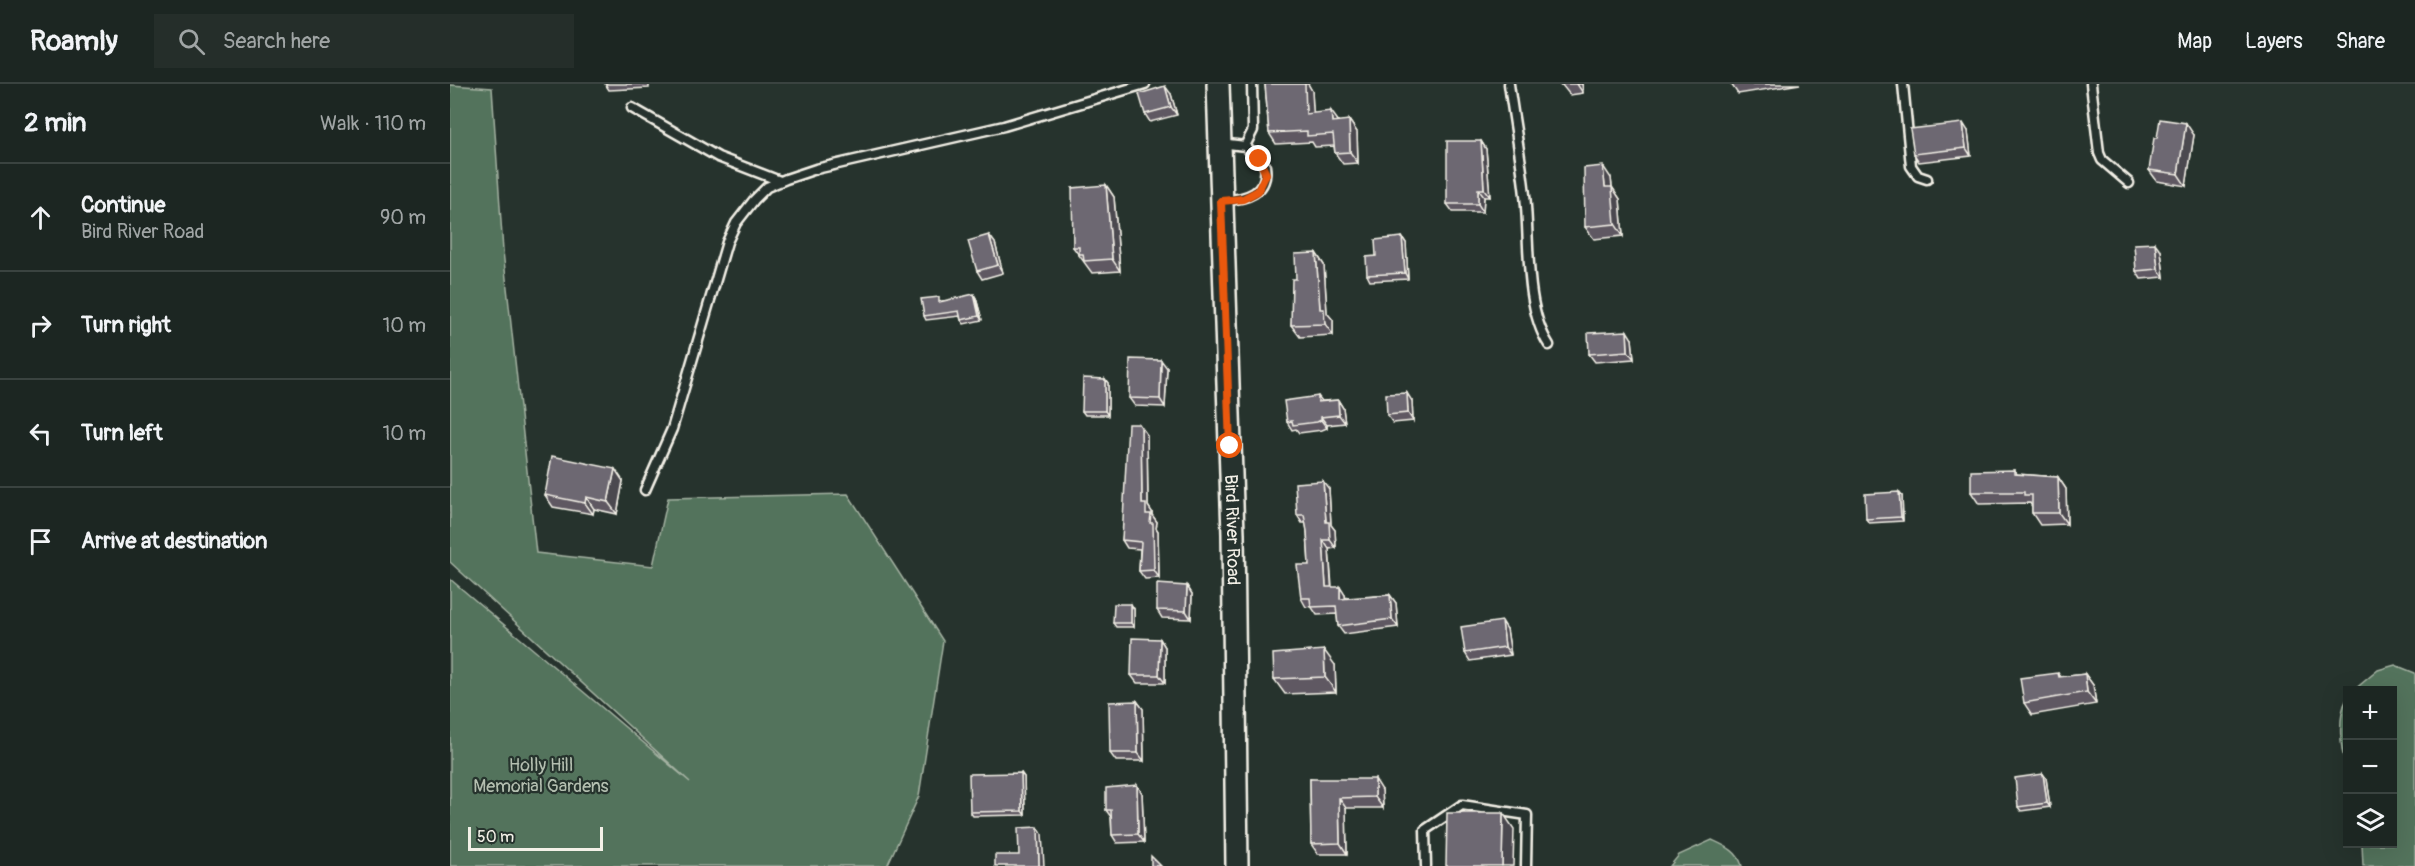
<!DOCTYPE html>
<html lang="en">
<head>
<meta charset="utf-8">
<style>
  body { margin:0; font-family:Pangolin,sans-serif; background:#252e2a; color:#f1f3f6 }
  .controls { position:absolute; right:18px; bottom:18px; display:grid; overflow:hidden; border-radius:0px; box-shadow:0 6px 24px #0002 }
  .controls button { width:54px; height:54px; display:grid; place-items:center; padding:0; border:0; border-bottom:2px solid #3a4340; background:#1c2622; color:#f1f3f6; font:30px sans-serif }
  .scale { position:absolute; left:18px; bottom:15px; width:135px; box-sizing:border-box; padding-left:6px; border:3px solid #f4f1e8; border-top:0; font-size:16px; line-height:21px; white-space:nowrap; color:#f4f1e8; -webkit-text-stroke:4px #26332d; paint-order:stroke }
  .stop { position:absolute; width:18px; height:18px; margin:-14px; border:4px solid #ea580c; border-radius:50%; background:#fff }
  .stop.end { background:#ea580c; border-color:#fff; box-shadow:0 2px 6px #0008 }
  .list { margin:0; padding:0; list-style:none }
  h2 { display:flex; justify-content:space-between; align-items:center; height:78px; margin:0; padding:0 24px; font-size:26px }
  h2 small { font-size:20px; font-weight:400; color:#a0a5a5 }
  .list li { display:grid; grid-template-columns:39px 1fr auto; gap:18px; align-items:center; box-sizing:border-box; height:108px; padding:0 24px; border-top:2px solid #3a4340 }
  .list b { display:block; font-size:22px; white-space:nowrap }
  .list p { margin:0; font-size:20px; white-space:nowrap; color:#a0a5a5 }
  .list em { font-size:20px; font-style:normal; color:#a0a5a5 }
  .icon { flex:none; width:33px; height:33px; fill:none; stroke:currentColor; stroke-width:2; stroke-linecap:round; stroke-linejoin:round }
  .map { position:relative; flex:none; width:1965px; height:782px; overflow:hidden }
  header { display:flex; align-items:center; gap:36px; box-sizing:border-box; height:84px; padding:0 30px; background:#1c2622; border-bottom:2px solid #3a4340 }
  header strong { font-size:28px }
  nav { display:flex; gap:33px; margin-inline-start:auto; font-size:21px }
  .search { width:420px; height:54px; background:#252e2a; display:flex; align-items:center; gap:15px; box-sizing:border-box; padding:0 21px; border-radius:0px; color:#a0a5a5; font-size:22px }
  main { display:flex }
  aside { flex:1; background:#1c2622 }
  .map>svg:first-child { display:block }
  .green { fill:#53735c; stroke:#a4b2a2; stroke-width:1.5 }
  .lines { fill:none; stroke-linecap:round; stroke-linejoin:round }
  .service-casing { stroke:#f4f1e8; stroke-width:13 }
  .tertiary-casing { stroke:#f4f1e8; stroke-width:26 }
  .service { stroke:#26332d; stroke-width:8 }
  .tertiary { stroke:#26332d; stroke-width:21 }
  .wall { fill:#5e5962; stroke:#f4f1e8; stroke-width:1.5 }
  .shaded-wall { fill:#4c4850; stroke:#f4f1e8; stroke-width:1.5 }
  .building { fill:#6d6772; stroke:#f4f1e8; stroke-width:1.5 }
  .route { stroke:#ea580c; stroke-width:8 }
  .labels { text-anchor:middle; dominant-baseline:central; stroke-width:4.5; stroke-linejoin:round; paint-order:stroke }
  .street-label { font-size:18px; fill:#f4f1e8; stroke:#26332d }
  .park-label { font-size:18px; fill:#b4bfb0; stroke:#26332d }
</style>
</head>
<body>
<header>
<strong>Roamly</strong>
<div class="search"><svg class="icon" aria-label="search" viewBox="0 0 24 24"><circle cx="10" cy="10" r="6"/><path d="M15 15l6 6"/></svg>Search here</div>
<nav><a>Map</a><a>Layers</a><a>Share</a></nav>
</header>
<main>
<aside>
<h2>2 min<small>Walk · 110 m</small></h2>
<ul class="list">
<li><svg class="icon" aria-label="ahead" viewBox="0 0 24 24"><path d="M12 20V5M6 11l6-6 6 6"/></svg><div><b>Continue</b><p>Bird River Road</p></div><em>90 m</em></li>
<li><svg class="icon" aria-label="right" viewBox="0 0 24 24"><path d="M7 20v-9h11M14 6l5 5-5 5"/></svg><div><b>Turn right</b></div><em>10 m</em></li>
<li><svg class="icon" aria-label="left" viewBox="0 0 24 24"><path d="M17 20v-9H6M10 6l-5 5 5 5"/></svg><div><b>Turn left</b></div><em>10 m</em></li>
<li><svg class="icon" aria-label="arrive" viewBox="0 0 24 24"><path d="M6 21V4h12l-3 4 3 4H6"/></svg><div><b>Arrive at destination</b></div></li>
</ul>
</aside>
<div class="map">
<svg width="1965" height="782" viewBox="0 0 1965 782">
  <rect width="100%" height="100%" fill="#26332d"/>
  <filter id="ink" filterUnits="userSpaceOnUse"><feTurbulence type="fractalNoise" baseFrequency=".0167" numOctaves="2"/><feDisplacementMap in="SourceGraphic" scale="12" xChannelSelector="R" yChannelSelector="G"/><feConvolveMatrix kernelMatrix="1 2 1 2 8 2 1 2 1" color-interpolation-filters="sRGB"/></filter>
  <g filter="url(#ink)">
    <path class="green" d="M0,1L42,4L53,167L86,469L203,482L218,414L398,410L493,557L469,712L437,782H0V495L240,698L0,478Z
      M1945,581L1965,589V782H1913L1912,760H1942V606H1904L1928,586Z
      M1897,615V684C1890,667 1887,632 1897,615Z
      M1262,756C1275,762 1288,767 1292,782H1220L1229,771Z"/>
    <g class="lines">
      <g class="service-casing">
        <path id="service" d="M1059,0C1064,37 1071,74 1075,111C1080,155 1074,223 1099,261
          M1453,0L1461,82L1468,92L1477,95
          M1641,0L1649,69L1652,76L1679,99
          M182,24L268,73L330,97
          M770,59L795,62L803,46L802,0
          M773,117C795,115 819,110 815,82L795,62
          M195,406L222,345L277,158L286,139L304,116L317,103L336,95L366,85L554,42L695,0
          M976,782L975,746L1012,721L1077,731L1076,782"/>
      </g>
      <g class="tertiary-casing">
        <g id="tertiary">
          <path id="s1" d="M768,0L783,450L787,782"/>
        </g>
      </g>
      <use href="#service" class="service"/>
      <use href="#tertiary" class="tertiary"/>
    </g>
    <path class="wall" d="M155,0H199V4L159,6Z
      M815,0H858L862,7L863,29L889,38L899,36L907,48L908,79L893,80L885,69L884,62L865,63L862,58L826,60L819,49Z
      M1109,0H1132L1133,9L1120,11L1112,1H1110Z
      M1281,0H1350L1288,10Z
      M721,10L727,31L700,38L695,30Z
      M1518,47L1521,72L1469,78L1464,70Z
      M1744,51L1736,102L1707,97L1699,86L1707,54Z
      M1031,57L1036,65L1040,113H1034L1033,128H1003L997,120Z
      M1161,94L1162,103L1170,115L1173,152L1144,155L1135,143Z
      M656,101L664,113L670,187L642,189L623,163Z
      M539,151L545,159L553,189L532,195L527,187Z
      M952,153L956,159L958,195L920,197L917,191L926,172Z
      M1711,167L1714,193L1691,195L1686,187Z
      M866,169L874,181L877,229L883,236V251L850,253L841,241L846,195Z
      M526,214L532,236L514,240L511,236L510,232L476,236L474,232L492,217Z
      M1182,255L1184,275L1145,278L1139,270Z
      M717,284L715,323L685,322L679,314Z
      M655,295L658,299V331H635L632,327Z
      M868,312L872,317L888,316L893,324L895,339L877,341V344L872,346L849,349L846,345L842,346L837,338Z
      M962,317L963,337L943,339L937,331Z
      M689,340L697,351L698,422L702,428V431L707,438L706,444L708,447L709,494L695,495L689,487L690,465L677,464L672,456Z
      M1564,386L1567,390L1608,393L1616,405L1617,440L1590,441L1582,429V423L1580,419L1529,420L1521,408Z
      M173,397L167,430L144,425L143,430L103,423L95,411Z
      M879,405L881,441L885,446L886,464L879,465L882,503L895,511L896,514L940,511L946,519L948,543L894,550L888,542L887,530L867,531L861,522L856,523L851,514L859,481L857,447L856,439H852L847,431Z
      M1452,412L1453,437L1419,439L1416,435Z
      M737,502L742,510L741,535L712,534L707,526Z
      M684,525V543H666L663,539Z
      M1057,545L1061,571L1020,577L1015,569Z
      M710,555L715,563V599H687L681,591Z
      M885,581L886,608L835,610L824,595Z
      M1608,589L1611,593L1635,590L1643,601L1646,620L1582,631L1574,619Z
      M687,617L693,625L694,677H666L660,669Z
      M571,689L574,693L575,731L523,732L520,728Z
      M1593,690L1596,694L1600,723L1571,727L1568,723Z
      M860,695L932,706L933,724H896L897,770H868L861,760Z
      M692,709L694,758L667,759L662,751L661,733L656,726Z"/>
    <path class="shaded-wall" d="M854,0H858L862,7L864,41L856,30Z
      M1127,0H1132L1133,9Z
      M715,2L721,10L727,31L721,23Z
      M881,27L889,38H882Z
      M899,36L907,48L908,79L900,68Z
      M1513,39L1518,47L1521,72L1516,64Z
      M1736,39L1744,51L1736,102L1728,90Z
      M1031,57L1036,65L1040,113L1034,105Z
      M1153,82L1161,94L1162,103L1170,115L1173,152L1165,140L1155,103Z
      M656,101L664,113L670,187L662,175Z
      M1028,105L1034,113L1033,128L1028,120Z
      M539,151L545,159L553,189L548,181Z
      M952,153L956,159L958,195L955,189Z
      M1705,159L1711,167L1714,193L1708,185Z
      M866,169L874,181L877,229L883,236V251L875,240L870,225Z
      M524,210L526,214L532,236L529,232Z
      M1177,247L1182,255L1184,275L1178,267Z
      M711,276L717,284L715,323L710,315Z
      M655,295L658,299V331L655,327Z
      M957,309L962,317L963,337L958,329Z
      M888,316L893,324L895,339L889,331Z
      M871,333L877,341V344L871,336Z
      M691,343L697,351L698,422L702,428V431L707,438L706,444L708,447L709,494L704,486L692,420Z
      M165,385L173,397L167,430L158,418Z
      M1608,393L1616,405L1617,440L1609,429Z
      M873,397L879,405L881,441L885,446L886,464L880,456L876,438Z
      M1449,408L1452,412L1453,437L1451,433Z
      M136,413L144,425L143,430L135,419Z
      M873,456L879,465L882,512L876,503Z
      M737,502L742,510L741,535L736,527Z
      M890,503L895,511L896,523L890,515Z
      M940,511L946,519L948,543L942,535Z
      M681,520L684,525V543L681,539Z
      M1052,537L1057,545L1061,571L1055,563Z
      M710,555L715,563V599L709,591Z
      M874,566L885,581L886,608L875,593Z
      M1635,590L1643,601L1646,620L1637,608Z
      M687,617L693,625L694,677L688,669Z
      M571,689L574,693L575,731L572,727Z
      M1593,690L1596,694L1600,723L1597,719Z
      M925,695L932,706L933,724L925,713Z
      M687,701L692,709L694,758L688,750Z
      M889,714L896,724L897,770L890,759Z
      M1053,729L1064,745L1063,782H1052Z
      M588,743L592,750L594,782H589Z"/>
    <path class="building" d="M815,0H855L856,30L881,27L882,38L899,36L900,68L885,69L883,50L857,52V47L819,49Z
      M715,2L721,23L695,30L689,10Z
      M1710,35L1736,39L1728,90L1699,86L1704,54H1707Z
      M1513,39L1516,64L1464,70L1460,45Z
      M997,57H1031L1034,105H1028V120H997Z
      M1153,82L1155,103H1162L1165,140L1135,143L1134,84Z
      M656,101L662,175L634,177L633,170H629V163H623L622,104Z
      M539,151L548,181L527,187L518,157Z
      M952,153L955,189L917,191L916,173L926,172L925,156Z
      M1705,159L1708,185L1686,187L1684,160Z
      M866,169L870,225H874L875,240L841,241L842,195H846L845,170Z
      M524,210L529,232L511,236L509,227L474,232L471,215L489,213V218Z
      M1177,247L1178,267L1139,270L1138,249Z
      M680,275L711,276L710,315L679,314Z
      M633,294L655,295V327H632Z
      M957,309L958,329L937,331L936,310Z
      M868,312V318L888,316L889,331L871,333V336L867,338L843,341L842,337L837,338L834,317Z
      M678,340H689L691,343L692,420H696V430H701L700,439H703L704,486L689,487L691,458L672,456Z
      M102,372L165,385L158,418L136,413L135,419L95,411Z
      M1564,386V390L1608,393L1609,429H1582V411H1574V408H1521V387Z
      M873,397L876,438H879L880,456H873L876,503H890V515L940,511L942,535L888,542L886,522L861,523L860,514H851L847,481H859L857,447L854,431H847L845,399Z
      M1449,408L1451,433L1416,435L1415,410Z
      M707,500L737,502L736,527L707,526Z
      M664,520H681V539H663Z
      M1052,537L1055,563L1015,569L1011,543Z
      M682,554L710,555L709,591H681Z
      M874,566L875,593L824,595L823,570Z
      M1608,589L1609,593L1635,590L1637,608L1574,619L1570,594Z
      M687,617L688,669H660L659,618Z
      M571,689L572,727L520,728L519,690Z
      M1593,690L1597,719L1568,723L1565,694Z
      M860,695H925V713L889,714L890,759L861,760Z
      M687,701L688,750L662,751L661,726H656V704Z
      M997,729H1053L1052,782H996Z
      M588,743L589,782H545V771H569L568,744Z
      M701,772L711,782H701Z"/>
  </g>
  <g class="lines" filter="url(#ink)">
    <path class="route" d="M780,362L771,117L793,115L808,107L816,90L809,75"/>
  </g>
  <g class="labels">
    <g class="street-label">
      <text stroke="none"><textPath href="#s1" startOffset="446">Bird River Road</textPath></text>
    </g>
    <g class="park-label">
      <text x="91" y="681">Holly Hill<tspan x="91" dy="21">Memorial Gardens</tspan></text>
    </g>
  </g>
</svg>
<div class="controls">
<button>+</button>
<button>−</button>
<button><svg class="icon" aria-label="layers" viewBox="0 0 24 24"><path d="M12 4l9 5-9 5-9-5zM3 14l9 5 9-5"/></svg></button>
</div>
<div class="scale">50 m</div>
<div class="stop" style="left:780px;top:362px"></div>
<div class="stop end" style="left:809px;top:75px"></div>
</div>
</main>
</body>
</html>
